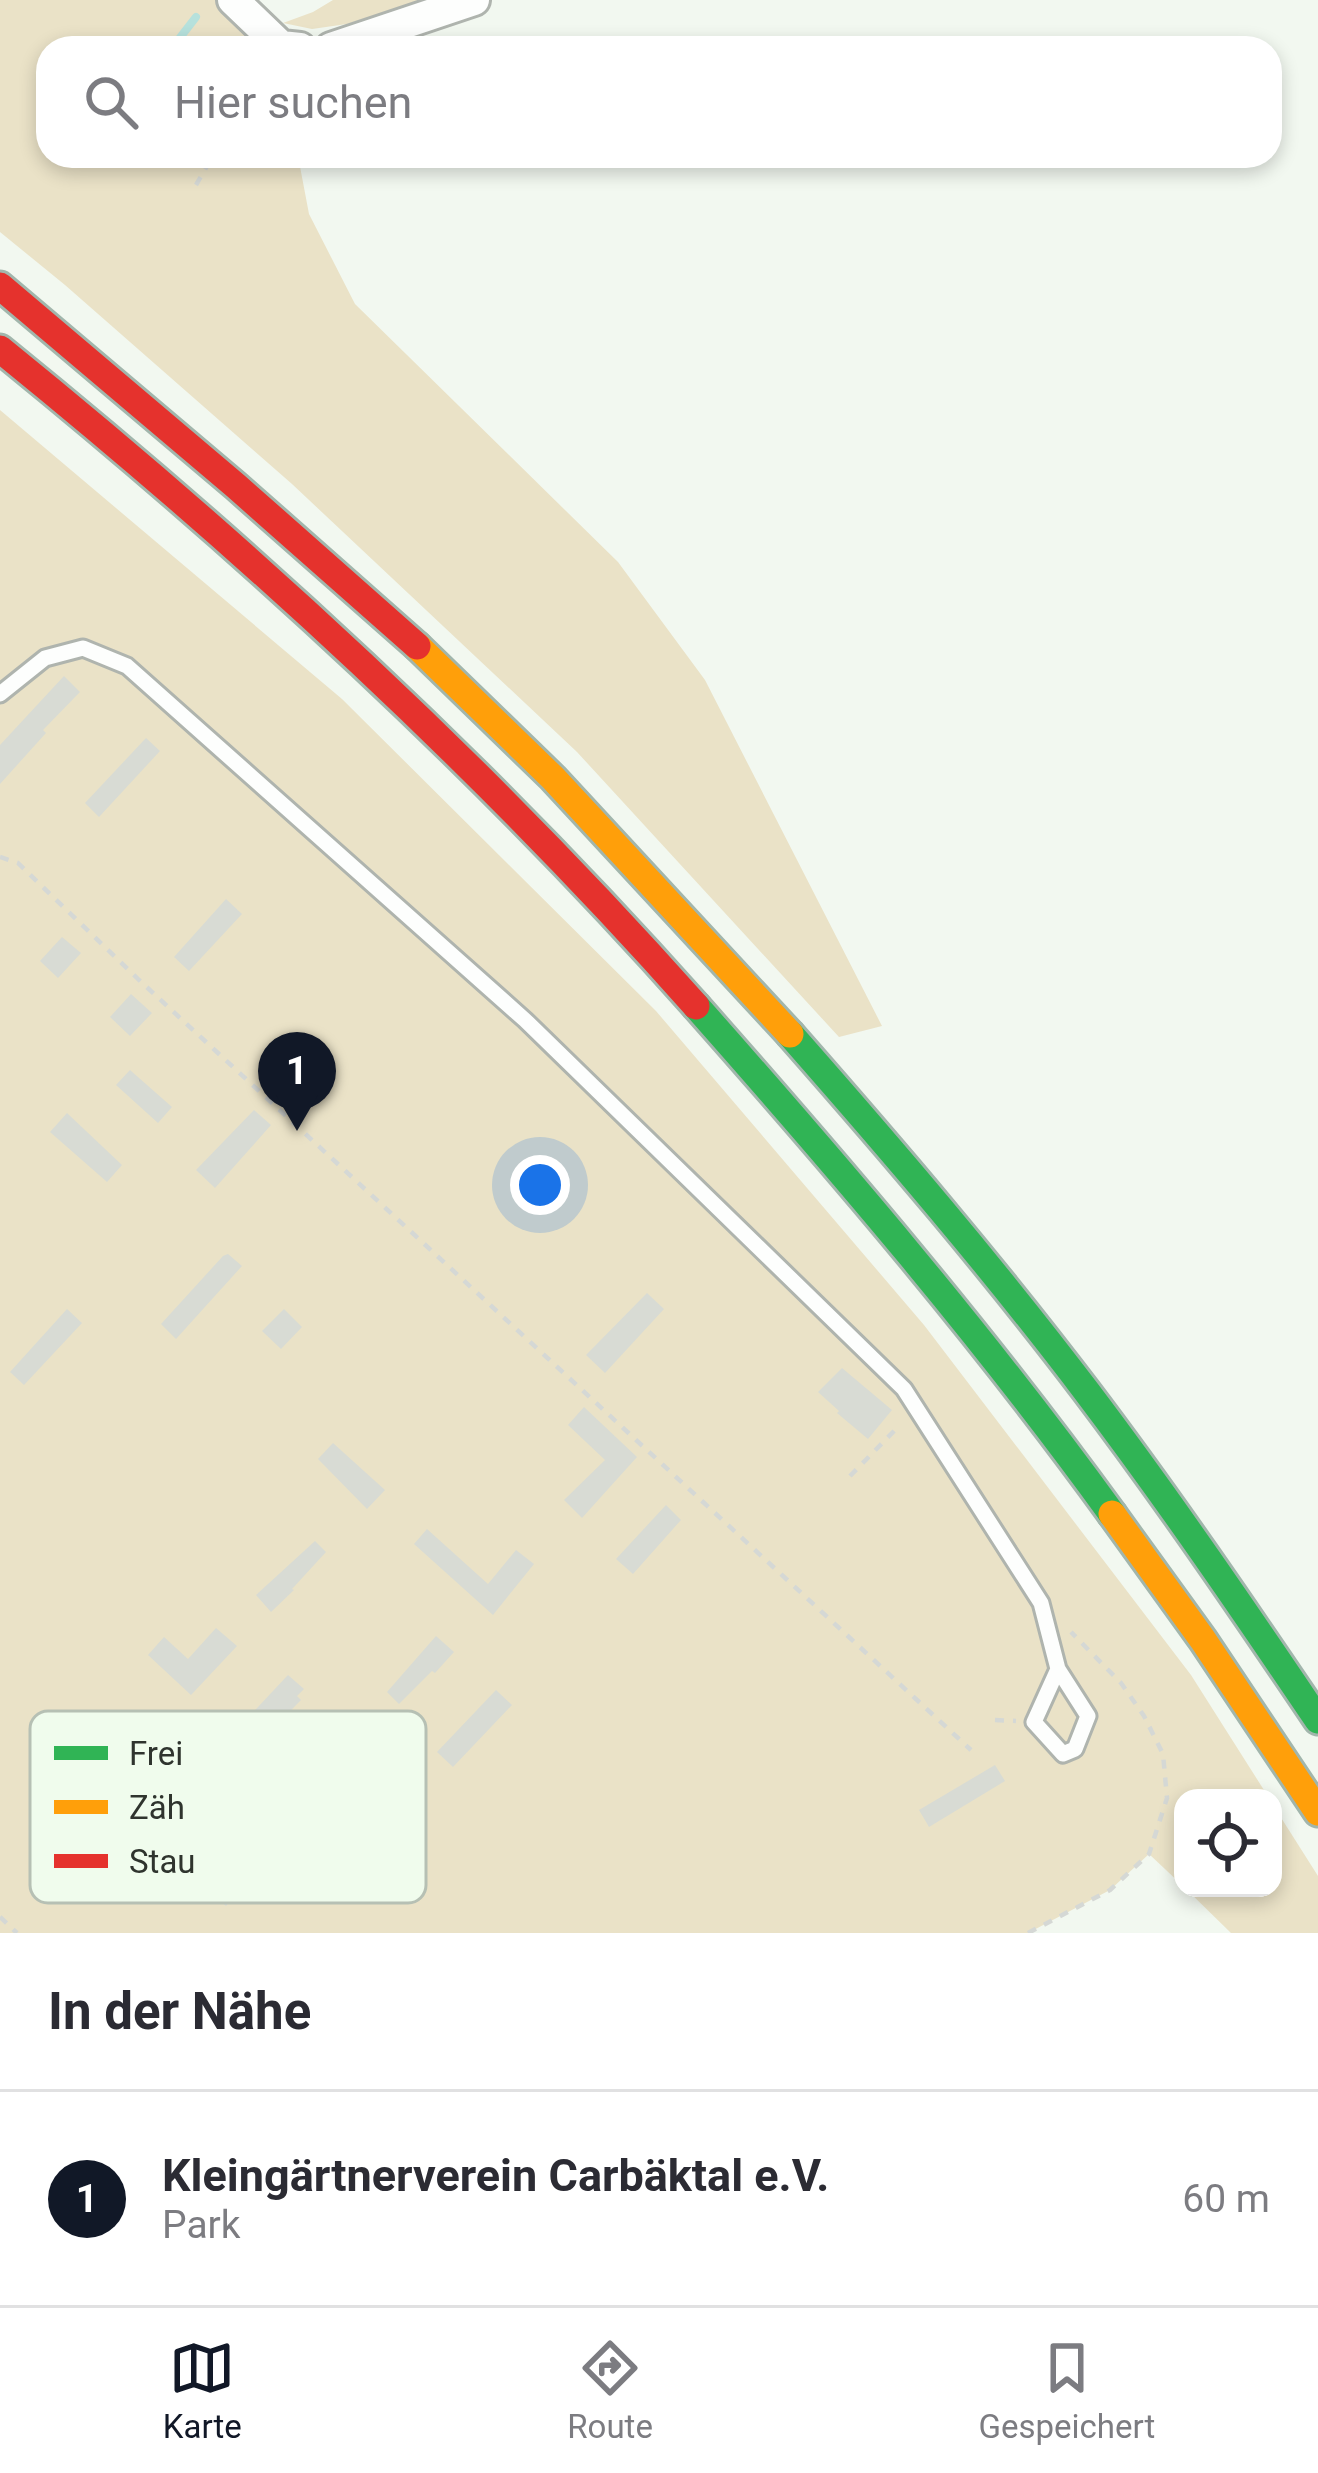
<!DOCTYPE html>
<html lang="de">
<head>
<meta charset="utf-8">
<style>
  body { margin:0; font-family:Roboto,sans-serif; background:#f7f7f7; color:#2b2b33 }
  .controls { position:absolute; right:36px; bottom:36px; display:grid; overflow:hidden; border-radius:24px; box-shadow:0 6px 18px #0003 }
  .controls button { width:108px; height:108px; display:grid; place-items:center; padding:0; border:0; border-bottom:3px solid #e1e1e2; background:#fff; color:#2b2b33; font:60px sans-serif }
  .you { position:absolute; left:540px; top:1185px; width:42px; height:42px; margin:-30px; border:9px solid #fff; border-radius:50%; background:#1a73e8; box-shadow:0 0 0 18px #1a73e833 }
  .badge { display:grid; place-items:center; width:78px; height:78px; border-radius:50%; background:#111827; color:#fff; font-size:39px; font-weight:700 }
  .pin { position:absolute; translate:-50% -99px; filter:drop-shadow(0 3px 6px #0008) }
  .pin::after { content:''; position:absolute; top:63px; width:42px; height:36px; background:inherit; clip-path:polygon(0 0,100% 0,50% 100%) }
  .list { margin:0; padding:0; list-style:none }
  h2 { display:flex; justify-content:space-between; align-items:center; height:156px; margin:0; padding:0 48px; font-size:51px }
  h2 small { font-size:39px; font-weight:400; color:#7c7c81 }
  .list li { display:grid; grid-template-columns:78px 1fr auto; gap:36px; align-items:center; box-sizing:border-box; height:216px; padding:0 48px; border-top:3px solid #e1e1e2 }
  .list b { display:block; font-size:45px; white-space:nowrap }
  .list p { margin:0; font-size:39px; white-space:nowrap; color:#7c7c81 }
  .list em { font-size:39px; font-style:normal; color:#7c7c81 }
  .icon { flex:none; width:66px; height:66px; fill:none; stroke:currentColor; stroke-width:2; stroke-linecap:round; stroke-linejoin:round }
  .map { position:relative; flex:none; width:1318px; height:1933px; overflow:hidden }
  .search { position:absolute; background:#fff; box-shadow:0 6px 18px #0003; left:36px; right:36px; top:36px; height:132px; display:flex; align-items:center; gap:30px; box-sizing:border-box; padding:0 42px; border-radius:36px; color:#7c7c81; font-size:45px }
  .sheet { height:372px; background:#fff }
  nav { display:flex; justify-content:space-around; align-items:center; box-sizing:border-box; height:168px; border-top:3px solid #e1e1e2; background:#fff; font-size:33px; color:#7c7c81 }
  nav a { display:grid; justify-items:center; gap:6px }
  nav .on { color:#111827 }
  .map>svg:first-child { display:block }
  .green { fill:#eae2c7 }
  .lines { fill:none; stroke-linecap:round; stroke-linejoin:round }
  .stream { stroke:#b6e1dc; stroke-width:8 }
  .building { fill:#d8dbd4 }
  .lane-casing { stroke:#afb4ae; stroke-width:21 }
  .street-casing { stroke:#afb4ae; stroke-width:36 }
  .fast-casing { stroke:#a2b6ac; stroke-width:33 }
  .slow-casing { stroke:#a2b6ac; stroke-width:33 }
  .jam-casing { stroke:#a2b6ac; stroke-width:33 }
  .path { stroke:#d5d8d5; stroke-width:4.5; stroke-dasharray:9 9; stroke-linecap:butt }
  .lane { stroke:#fdfefd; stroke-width:15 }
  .street { stroke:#fdfefd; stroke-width:30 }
  .fast { stroke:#30b455; stroke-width:27 }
  .slow { stroke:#ff9f0a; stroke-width:27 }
  .jam { stroke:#e5322d; stroke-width:27 }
  .key { fill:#f0fced; stroke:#b6c0b4; stroke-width:3 }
  .key-label { font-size:33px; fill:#2f342e }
</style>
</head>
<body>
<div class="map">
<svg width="1318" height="1933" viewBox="0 0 1318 1933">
  <rect width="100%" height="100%" fill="#f2f8f0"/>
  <path class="green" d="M0,0H223L279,48H48V156H298L309,214L355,304L618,562L705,680L882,1026L839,1037L577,752L292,484L65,285L0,232Z
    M333,0H425L347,24L312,29L283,23L313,12Z
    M0,410L342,699L656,1011L924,1325L1191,1675L1269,1798H1183V1886L1149,1854L1110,1890L1028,1933H0Z
    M1273,1805L1318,1876V1933H1231L1185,1888H1273Z"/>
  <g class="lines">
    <path class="stream" d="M172,48L196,17"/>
  </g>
  <path class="building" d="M64,676L80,692L43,730L46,733L0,784V745Z
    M146,738L160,751L99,817L85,803Z
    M226,899L242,914L189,971L174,957Z
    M62,937L81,953L58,978L40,961Z
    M131,994L152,1013L130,1036L110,1017Z
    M130,1070L172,1107L158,1123L116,1085Z
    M254,1110L271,1125L215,1188L196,1170Z
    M67,1113L122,1165L107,1182L50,1132Z
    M228,1254L242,1266L176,1339L161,1324L223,1256Z
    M647,1293L664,1309L605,1373L586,1355Z
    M67,1309L82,1323L24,1385L10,1372Z
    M284,1309L302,1327L281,1349L262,1331Z
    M842,1368L892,1410L868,1439L837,1413L839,1411L818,1392Z
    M584,1407L637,1457L582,1518L564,1500L605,1460L568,1425Z
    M333,1443L385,1490L367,1509L318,1459Z
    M666,1505L681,1520L633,1574L616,1559Z
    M427,1529L488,1584L516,1550L534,1564L493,1615L414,1544Z
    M315,1541L326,1552L292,1589L294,1590L271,1612L256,1595Z
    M216,1628L237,1646L191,1695L148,1655L164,1637L188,1659Z
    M436,1636L454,1652L435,1673L432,1671L399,1704L387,1692Z
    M288,1675L304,1689L297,1696L301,1700L267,1735L269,1737L249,1758L228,1739Z
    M496,1690L512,1705L453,1767L437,1752Z
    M995,1765L1005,1781L929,1827L919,1810Z
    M258,1829L278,1848L262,1862L226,1906L205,1888Z"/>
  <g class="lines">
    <g class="lane-casing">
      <path id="lane" d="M0,694L45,658L83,648L127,666L525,1020L904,1389L1041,1603L1058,1669L1088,1716L1075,1749L1063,1754L1034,1722L1058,1669"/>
    </g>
    <g class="street-casing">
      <path id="street" d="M233,0L281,46L300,48
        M331,48L474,0"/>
    </g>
    <g class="fast-casing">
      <path id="fast" d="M696,1006C841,1170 983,1336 1112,1514
        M790,1034C892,1150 993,1268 1087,1392C1168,1499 1243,1609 1318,1720"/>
    </g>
    <g class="slow-casing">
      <path id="slow" d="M417,646L553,778L790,1034
        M1112,1514L1203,1640L1318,1812"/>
    </g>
    <g class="jam-casing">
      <path id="jam" d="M0,286L236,486L417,646
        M0,349C248,550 484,767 696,1006"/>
    </g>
    <path class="path" d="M196,185L213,156
      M0,857L18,863L138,979L971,1750
      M850,1476L900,1425
      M995,1720L1016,1721
      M0,1917L17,1933
      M1028,1933L1110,1890L1149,1854L1167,1798L1163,1754L1144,1716L1121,1683L1071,1632"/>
    <use href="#lane" class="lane"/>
    <use href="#street" class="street"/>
    <use href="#fast" class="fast"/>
    <use href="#slow" class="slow"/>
    <use href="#jam" class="jam"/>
  </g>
  <rect x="30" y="1711" width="396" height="192" rx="18" class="key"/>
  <rect x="54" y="1746" width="54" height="14" fill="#30b455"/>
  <rect x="54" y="1800" width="54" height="14" fill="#ff9f0a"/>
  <rect x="54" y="1854" width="54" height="14" fill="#e5322d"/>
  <g class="key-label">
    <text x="129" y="1765">Frei</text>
    <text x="129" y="1819">Zäh</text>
    <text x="129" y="1873">Stau</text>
  </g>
</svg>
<div class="controls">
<button><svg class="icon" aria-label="locate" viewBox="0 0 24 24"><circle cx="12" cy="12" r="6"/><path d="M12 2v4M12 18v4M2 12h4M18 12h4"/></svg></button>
</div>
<div class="you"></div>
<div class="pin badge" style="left:297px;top:1131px">1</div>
<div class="search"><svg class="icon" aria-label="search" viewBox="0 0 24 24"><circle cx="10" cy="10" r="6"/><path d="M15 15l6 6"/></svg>Hier suchen</div>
</div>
<section class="sheet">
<h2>In der Nähe<small></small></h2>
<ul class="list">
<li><span class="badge">1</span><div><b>Kleingärtnerverein Carbäktal e.V.</b><p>Park</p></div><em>60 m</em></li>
</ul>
</section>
<nav>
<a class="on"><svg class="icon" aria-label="map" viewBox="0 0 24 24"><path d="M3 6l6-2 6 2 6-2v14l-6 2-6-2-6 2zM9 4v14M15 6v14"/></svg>Karte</a>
<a><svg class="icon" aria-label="directions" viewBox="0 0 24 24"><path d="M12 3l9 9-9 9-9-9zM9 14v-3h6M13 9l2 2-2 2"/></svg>Route</a>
<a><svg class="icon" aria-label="saved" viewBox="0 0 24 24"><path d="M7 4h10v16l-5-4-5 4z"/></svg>Gespeichert</a>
</nav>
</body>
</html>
